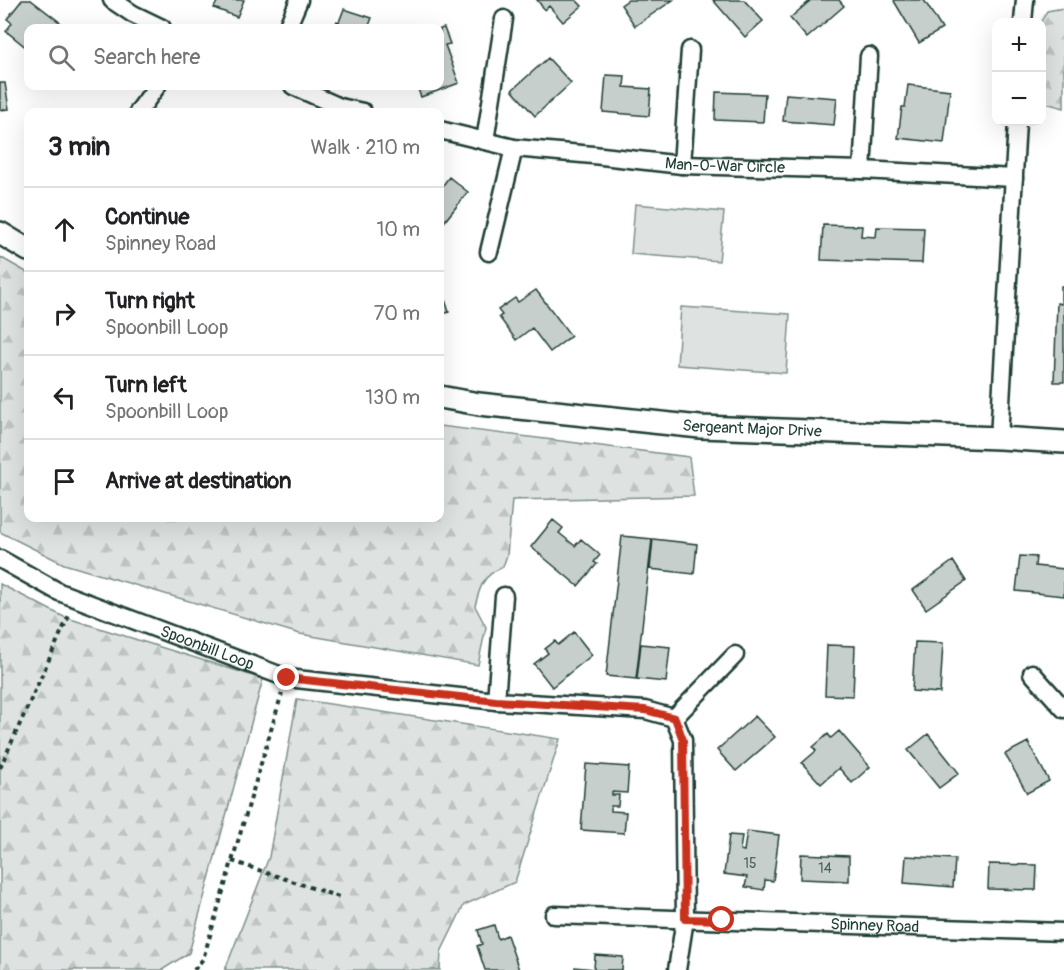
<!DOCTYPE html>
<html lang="en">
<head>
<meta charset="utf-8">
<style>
  body { margin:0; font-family:Pangolin,sans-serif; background:#f6f6f6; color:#202124 }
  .controls { position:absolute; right:18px; top:18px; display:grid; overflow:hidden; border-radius:12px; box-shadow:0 6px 24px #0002 }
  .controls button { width:54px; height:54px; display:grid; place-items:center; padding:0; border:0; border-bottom:2px solid #e0e0e0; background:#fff; color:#202124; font:30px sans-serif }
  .stop { position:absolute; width:18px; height:18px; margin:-14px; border:4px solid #c8321e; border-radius:50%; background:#fff }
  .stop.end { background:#c8321e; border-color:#fff; box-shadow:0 2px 6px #0008 }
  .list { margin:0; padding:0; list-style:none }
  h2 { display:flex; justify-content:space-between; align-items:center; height:78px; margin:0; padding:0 24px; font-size:26px }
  h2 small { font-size:20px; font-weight:400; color:#757577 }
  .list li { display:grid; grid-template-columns:39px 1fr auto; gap:18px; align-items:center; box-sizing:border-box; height:84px; padding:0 24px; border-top:2px solid #e0e0e0 }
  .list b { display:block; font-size:22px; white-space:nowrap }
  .list p { margin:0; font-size:20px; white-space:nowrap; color:#757577 }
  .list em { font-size:20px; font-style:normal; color:#757577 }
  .icon { flex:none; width:33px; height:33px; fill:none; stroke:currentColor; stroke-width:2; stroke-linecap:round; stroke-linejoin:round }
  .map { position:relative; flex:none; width:1064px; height:970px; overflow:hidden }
  .search { position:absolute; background:#fff; box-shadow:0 6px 24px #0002; left:24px; top:24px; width:420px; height:66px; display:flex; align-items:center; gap:15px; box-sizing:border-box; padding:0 21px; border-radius:12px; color:#757577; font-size:22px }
  .panel { position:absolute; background:#fff; box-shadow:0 6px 24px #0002; left:24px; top:108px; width:420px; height:414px; border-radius:12px }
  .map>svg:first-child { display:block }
  .forest { fill:url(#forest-firs); stroke:#7e908b; stroke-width:1.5 }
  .pitch { fill:#dee3e2; stroke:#7e908b; stroke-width:1.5 }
  .building { fill:#c7cfcc; stroke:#1f3d34; stroke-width:1.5 }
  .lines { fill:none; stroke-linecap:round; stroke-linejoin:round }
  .minor-casing { stroke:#1f3d34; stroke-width:21 }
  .tertiary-casing { stroke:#1f3d34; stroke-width:26 }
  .path { stroke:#1f3d34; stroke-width:4; stroke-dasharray:4.5 4.5; stroke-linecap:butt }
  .minor { stroke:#fff; stroke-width:16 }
  .tertiary { stroke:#fff; stroke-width:21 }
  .route { stroke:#c8321e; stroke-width:8 }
  .labels { text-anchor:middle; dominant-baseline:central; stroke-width:4.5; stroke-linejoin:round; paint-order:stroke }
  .number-label { font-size:14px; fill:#49625a }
  .street-label { font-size:16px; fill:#1f3d34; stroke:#fff }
</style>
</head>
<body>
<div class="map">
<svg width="1064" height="970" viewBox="0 0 1064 970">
  <defs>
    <pattern id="forest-firs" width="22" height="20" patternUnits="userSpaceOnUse" patternTransform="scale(1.5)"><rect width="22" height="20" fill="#dee3e2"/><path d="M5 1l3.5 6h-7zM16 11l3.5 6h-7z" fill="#bec4c2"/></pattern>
  </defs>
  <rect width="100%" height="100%" fill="#fff"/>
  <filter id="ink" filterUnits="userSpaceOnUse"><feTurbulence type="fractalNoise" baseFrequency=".0167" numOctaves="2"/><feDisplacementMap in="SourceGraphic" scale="12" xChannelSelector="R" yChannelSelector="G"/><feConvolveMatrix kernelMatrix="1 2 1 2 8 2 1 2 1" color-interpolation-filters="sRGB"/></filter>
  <g filter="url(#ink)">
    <path class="forest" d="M1064,8V108L1042,102L1041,22L1047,11Z
      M0,257L28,273V518H440V426L689,457L694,496L512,500L507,555L503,567C483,575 480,586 475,606L486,627L478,665L300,634L64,564L0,532Z
      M0,584L64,617L263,679L189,953L162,970H0Z
      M297,699L560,739L515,882L464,905L441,952L440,970H225L269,857Z"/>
    <path class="pitch" d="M635,204L724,212L719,261L631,254Z
      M681,307L790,314L786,373L677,365Z"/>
    <path class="building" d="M22,0H31L62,24L59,28H28V49L6,31L12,23L7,19Z
      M218,0H244L237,17L214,8Z
      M537,0H576L582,6L563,22L549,6L545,10Z
      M628,0H673L635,26L621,5Z
      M713,0H744L763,21L745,37Z
      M811,0H839L844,6L807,38L790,18Z
      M895,0H924L942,29L919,43L894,1Z
      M344,9L372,18L368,28H334L337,21L339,22Z
      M444,28L450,44L445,45L459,83L421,97L417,87L414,89L413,86H440V29Z
      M548,58L571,83L535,116L512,90Z
      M606,75L625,76L624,87L651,89L649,116L603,112Z
      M0,83H5L9,109L0,110Z
      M908,85L950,90L944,143L898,138L902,107H905Z
      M716,92L765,94L763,122L715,120Z
      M786,94L837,98L834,125L783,121Z
      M449,177L468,192L440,227V189Z
      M823,225L862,226L861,236L876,237L877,227L924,228L922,263L821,260Z
      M440,284L449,312L440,315Z
      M1061,286H1064V382H1054L1057,303L1061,304Z
      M536,290L571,336L550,352L532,328L516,340L499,317L502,315L498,310L515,298L518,302Z
      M553,520L563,528L559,533L575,546L581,539L600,555L594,562L597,564L578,586L531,547Z
      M622,536L652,539L636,679L606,676Z
      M653,539L697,544L694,574L650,569Z
      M1020,556L1036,557L1035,566L1064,569V596L1016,591Z
      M953,561L966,581L926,609L913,590Z
      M574,632L592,655L552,687L534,664L548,653L545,649L555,641L558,645Z
      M915,642L943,643L940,693L912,691Z
      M641,644L670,647L666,682L637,679Z
      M827,645L855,646L853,696L825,695Z
      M755,716L775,737L736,771L717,750Z
      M839,731L870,767L852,783L839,768L821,784L802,763L816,751L813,747L828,734L831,738Z
      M928,734L959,773L939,788L908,750Z
      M1028,742L1049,781L1027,793L1005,754Z
      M586,764L629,767L627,793L612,792V795H619L618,806H611V811L626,812L624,833L581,830Z
      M747,831L779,835L773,881L765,880L764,890L745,887L747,877L724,874L729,835L742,836L740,850L744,851Z
      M801,854L849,856V881L800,879Z
      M906,856L955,859L953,887L904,883Z
      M989,864L1037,865L1036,890L988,889Z
      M494,925L498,939L507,935L519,970H485L477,946L482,944L478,930Z
      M595,955L623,957L622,970H575V967L594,969Z"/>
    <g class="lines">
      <g class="minor-casing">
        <g id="minor">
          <path d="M112,0L133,14L162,28"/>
          <path d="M1023,22L1025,0"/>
          <path d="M287,28L299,0"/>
          <path d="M293,86L340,107L363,112"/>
          <path d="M138,112L157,86"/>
          <path id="s1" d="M440,130L514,148L593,155L682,165L862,170L1014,178"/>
          <path d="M485,141L504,19"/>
          <path d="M682,165L690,50"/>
          <path d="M862,170L869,56"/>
          <path d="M489,252L514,148"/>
          <path d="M999,438L1017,122"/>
          <path id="s2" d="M0,559L59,592L287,678L496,701L645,710L674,718L683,740L685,919L677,970"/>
          <path d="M1032,673L1064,709"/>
          <path d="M496,701L504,596"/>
          <path d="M674,718L735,655"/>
          <path id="s3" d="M554,915L1064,932"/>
        </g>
      </g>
      <g class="tertiary-casing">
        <g id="tertiary">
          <path d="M0,233L28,250"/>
          <path id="s4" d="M440,397L479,404L700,427L999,438L1064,442"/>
        </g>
      </g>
      <path class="path" d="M0,768L70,613
        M232,861L339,897
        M194,970L203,959L282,693"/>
      <use href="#minor" class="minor"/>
      <use href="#tertiary" class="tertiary"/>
    </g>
  </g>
  <g class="lines" filter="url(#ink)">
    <path class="route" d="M287,678L496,701L645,710L675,718L683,740L685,919L722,920"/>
  </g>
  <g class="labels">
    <g class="number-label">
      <text x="750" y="863">15</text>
      <text x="825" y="868">14</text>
    </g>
    <g class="street-label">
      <text stroke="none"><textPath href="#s1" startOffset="288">Man-O-War Circle</textPath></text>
      <text stroke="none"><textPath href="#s4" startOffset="314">Sergeant Major Drive</textPath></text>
      <text stroke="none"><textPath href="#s2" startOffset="226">Spoonbill Loop</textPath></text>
      <text stroke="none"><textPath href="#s3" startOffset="321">Spinney Road</textPath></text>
    </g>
  </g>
</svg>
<div class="controls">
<button>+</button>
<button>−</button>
</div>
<div class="stop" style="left:722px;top:920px"></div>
<div class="stop end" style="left:287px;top:678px"></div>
<div class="search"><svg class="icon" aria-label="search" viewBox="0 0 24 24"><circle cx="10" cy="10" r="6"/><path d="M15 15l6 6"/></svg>Search here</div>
<section class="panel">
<h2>3 min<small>Walk · 210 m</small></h2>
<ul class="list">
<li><svg class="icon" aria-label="ahead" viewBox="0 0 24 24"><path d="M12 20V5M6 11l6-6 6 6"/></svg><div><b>Continue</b><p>Spinney Road</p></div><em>10 m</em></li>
<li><svg class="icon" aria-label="right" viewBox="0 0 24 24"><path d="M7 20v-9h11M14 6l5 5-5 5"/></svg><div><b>Turn right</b><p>Spoonbill Loop</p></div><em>70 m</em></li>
<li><svg class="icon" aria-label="left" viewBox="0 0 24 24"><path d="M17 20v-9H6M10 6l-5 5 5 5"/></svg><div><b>Turn left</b><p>Spoonbill Loop</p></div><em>130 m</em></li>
<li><svg class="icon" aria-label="arrive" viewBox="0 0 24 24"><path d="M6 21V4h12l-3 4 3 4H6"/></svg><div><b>Arrive at destination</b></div></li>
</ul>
</section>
</div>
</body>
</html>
